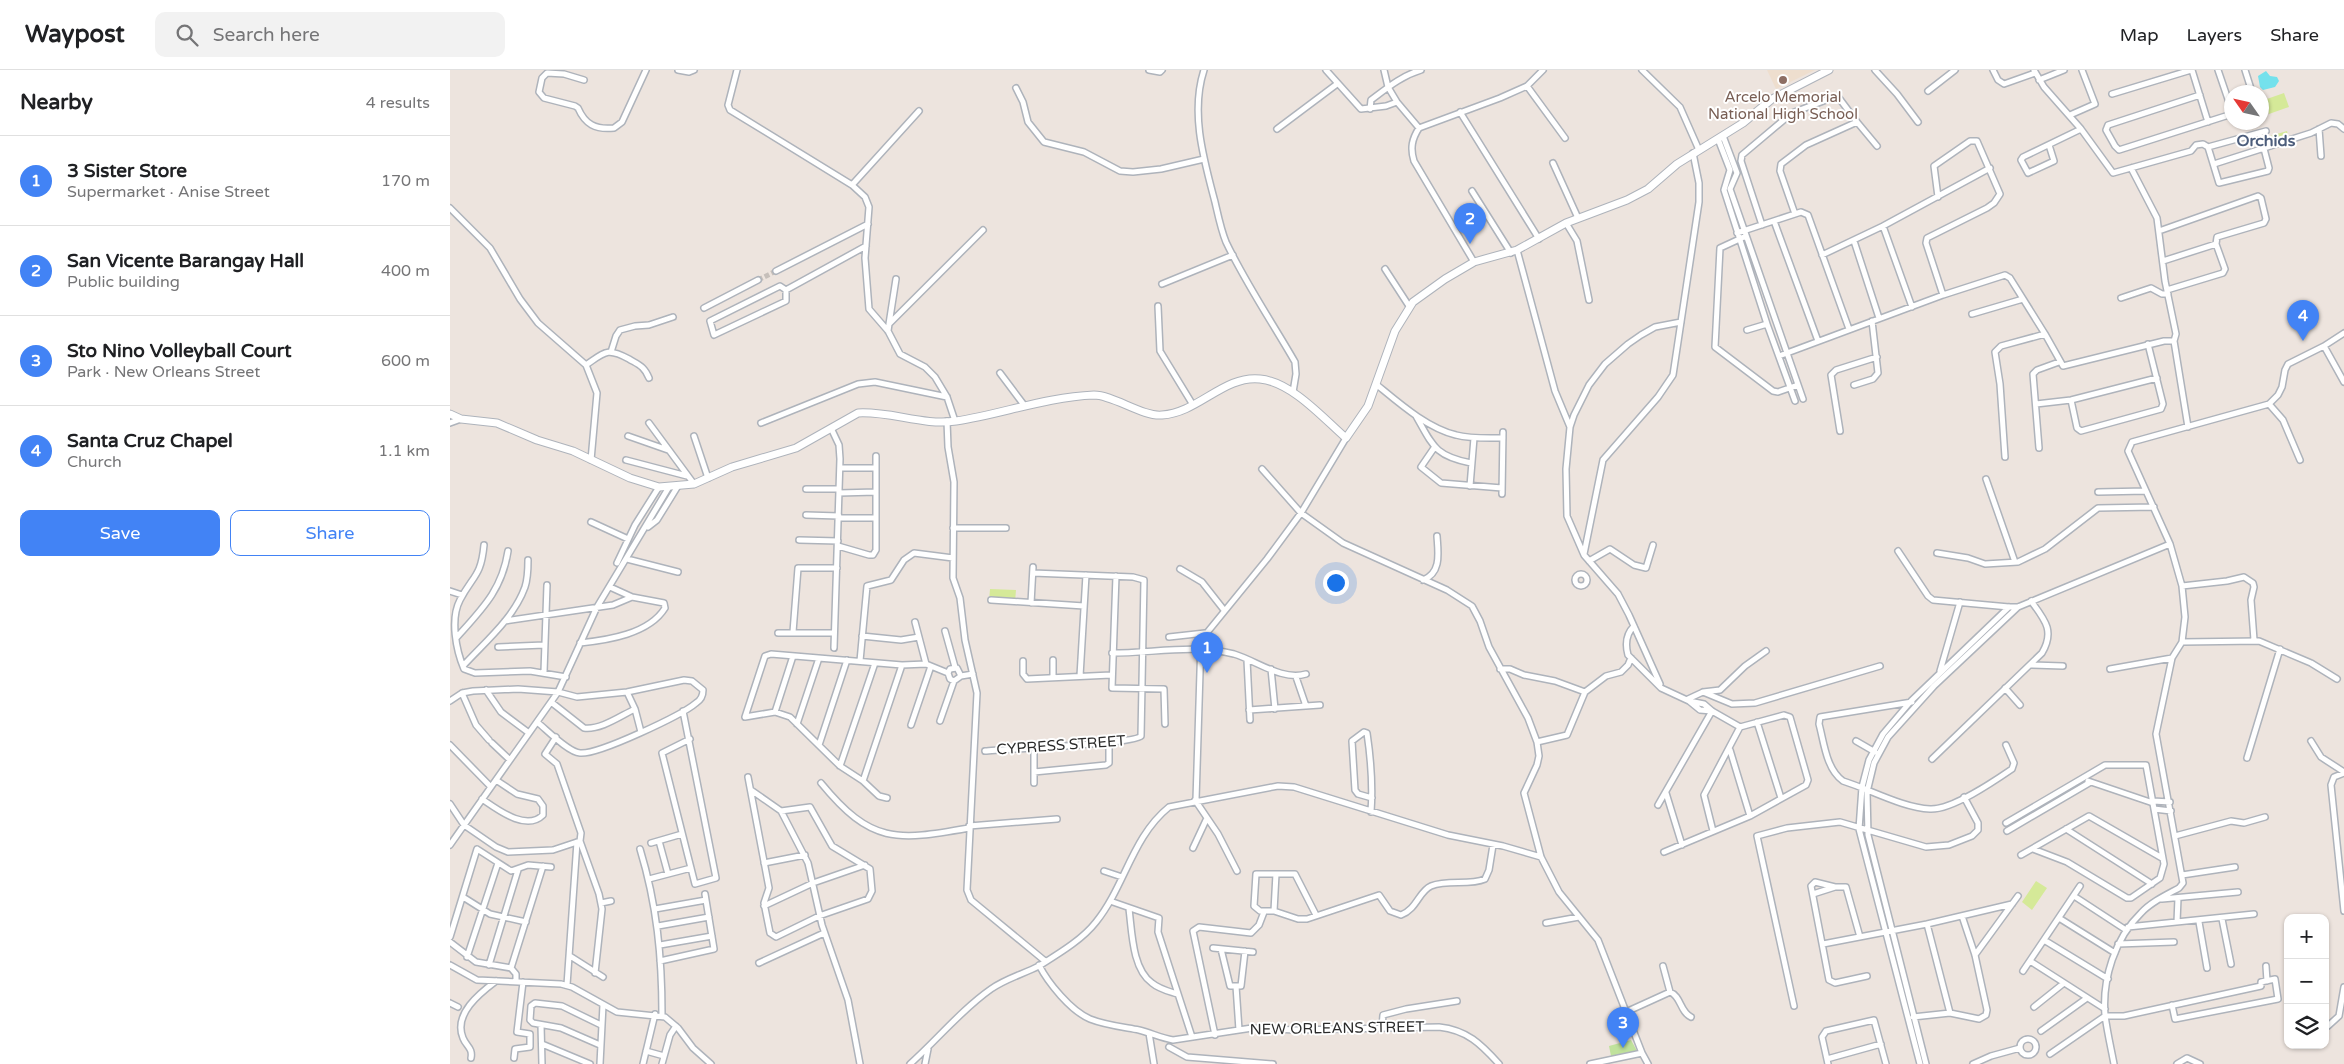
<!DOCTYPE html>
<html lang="en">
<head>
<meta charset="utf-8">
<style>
  body { margin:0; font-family:"Varela Round",sans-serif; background:#f2f2f2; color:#202124 }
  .controls { position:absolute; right:15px; bottom:15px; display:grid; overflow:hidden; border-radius:10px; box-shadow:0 1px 4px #0004 }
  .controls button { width:45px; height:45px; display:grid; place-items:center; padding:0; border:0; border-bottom:1px solid #e0e0e0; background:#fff; color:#202124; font:25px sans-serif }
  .compass { position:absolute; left:1774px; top:15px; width:45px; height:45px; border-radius:50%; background:#fff; box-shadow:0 1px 4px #0004; rotate:304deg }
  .you { position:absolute; left:885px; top:512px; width:18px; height:18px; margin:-12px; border:4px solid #fff; border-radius:50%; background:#1a73e8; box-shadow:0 0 0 8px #1a73e833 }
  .badge { display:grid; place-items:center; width:32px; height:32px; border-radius:50%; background:#4283f5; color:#fff; font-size:16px; font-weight:700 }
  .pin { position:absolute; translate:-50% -41px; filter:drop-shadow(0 1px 2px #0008) }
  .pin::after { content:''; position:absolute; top:26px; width:18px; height:15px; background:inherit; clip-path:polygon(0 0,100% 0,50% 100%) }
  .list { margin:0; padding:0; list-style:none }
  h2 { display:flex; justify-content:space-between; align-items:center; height:65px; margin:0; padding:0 20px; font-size:21px }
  h2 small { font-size:16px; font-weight:400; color:#757577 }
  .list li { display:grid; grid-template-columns:32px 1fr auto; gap:15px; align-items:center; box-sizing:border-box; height:90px; padding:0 20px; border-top:1px solid #e0e0e0 }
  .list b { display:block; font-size:19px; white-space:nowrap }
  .list p { margin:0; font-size:16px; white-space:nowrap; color:#757577 }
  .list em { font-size:16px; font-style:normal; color:#757577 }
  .actions { display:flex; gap:10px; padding:15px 20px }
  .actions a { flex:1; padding:11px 0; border:1px solid #4283f5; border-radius:10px; text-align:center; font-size:18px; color:#4283f5 }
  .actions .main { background:#4283f5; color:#fff }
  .icon { flex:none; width:28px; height:28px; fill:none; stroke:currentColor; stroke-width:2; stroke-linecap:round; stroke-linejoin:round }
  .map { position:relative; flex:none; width:1894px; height:994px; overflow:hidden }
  header { display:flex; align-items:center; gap:30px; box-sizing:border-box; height:70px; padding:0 25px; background:#fff; border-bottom:1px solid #e0e0e0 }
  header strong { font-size:24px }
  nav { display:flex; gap:28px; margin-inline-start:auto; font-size:18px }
  .search { width:350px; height:45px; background:#f2f2f2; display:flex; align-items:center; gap:12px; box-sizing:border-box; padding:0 18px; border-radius:10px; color:#757577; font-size:19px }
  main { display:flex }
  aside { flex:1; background:#fff }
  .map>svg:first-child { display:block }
  .education { fill:#eedece }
  .green { fill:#c0e29c }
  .pitch { fill:#d5e998 }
  .water { fill:#74e1ec }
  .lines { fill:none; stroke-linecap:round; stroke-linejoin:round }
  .street-tunnel { stroke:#c6bfba; stroke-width:5; stroke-dasharray:5 2.5; stroke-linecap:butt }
  .street-casing { stroke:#aeb3bb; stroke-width:8 }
  .secondary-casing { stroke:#aeb3bb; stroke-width:9 }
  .street { stroke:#fff; stroke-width:5 }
  .secondary { stroke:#fff; stroke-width:7 }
  .education-dot { fill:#8d6e63; stroke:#fff; stroke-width:2 }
  .labels { text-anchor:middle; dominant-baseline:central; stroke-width:4; stroke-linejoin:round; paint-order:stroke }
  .education-label { font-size:15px; fill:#785e54; stroke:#fff }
  .street-label { font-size:15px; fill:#2b2b2b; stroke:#fff }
  .neighbourhood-label { font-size:16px; font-weight:bold; fill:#4c5d7b; stroke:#fff }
</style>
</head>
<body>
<header>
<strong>Waypost</strong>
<div class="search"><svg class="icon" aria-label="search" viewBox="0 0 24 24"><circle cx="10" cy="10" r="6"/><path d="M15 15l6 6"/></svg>Search here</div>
<nav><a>Map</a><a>Layers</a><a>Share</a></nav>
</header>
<main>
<aside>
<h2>Nearby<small>4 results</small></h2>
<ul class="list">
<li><span class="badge">1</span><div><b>3 Sister Store</b><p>Supermarket · Anise Street</p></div><em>170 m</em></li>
<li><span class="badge">2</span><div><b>San Vicente Barangay Hall</b><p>Public building</p></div><em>400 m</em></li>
<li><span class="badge">3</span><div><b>Sto Nino Volleyball Court</b><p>Park · New Orleans Street</p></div><em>600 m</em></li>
<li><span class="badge">4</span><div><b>Santa Cruz Chapel</b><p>Church</p></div><em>1.1 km</em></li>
</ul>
<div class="actions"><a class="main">Save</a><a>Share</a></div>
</aside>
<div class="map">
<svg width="1894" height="994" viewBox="0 0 1894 994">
  <rect width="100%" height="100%" fill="#ede4de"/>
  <path class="education" d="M1317,0H1365L1326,19Z"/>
  <path class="green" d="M1181,970L1187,981L1161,986L1159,976Z"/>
  <path class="pitch" d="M1834,23L1839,37L1819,44L1814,30Z
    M1837,61L1839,69L1819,75L1817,67Z
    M540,519L566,520L565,532L539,531Z
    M1586,811L1597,818L1582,840L1572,832Z"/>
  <path class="water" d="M1816,1L1820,6L1827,7L1829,11L1825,17L1813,20L1810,17L1808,6Z"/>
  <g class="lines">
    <path class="street-tunnel" d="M308,210L326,201"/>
    <g class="street-casing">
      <path id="street" d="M228,0L239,2L244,0
        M287,0L278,35L280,40L402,115L415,127L419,137L415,188L419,239L438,261L450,284L475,297L485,307L497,327L505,351
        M699,0L710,2L712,0
        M754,0C740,43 754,90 765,132C768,145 771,160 776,172C796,214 822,252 845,292L846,304L843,322
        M876,0L911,39L936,36L947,32
        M934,0L938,17L947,32L969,58
        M1192,0L1230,37L1249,80
        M1425,0L1447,24L1468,52
        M1543,0L1548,10L1554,14L1585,3
        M1584,0L1594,17L1631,59L1663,103L1741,81L1746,75L1753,74L1758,77L1769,113L1818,101L1819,98L1810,63
        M1742,0L1758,52
        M1768,0L1782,41
        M1795,0L1802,22
        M134,10L114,4L97,3L92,8L89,22L94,28L125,36L128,38C135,54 145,60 164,58L172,52L196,0
        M1589,10L1614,0
        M1077,16L1115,68
        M566,18L573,32L578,52L594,72L634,82L670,101L683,102L711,99L754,89
        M1478,21L1505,0
        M1662,24L1741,0
        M1750,25L1658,55L1656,60L1665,76L1669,80L1782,44
        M920,39L921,30C937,18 951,6 971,0
        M1010,42L1089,169
        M1620,45L1645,34L1632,0
        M827,59L887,14
        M1869,59L1871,86
        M1273,66L1287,103L1280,119L1353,329
        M1268,69L1280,100L1274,120L1317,254L1345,331
        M1599,75L1604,91L1578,103L1571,90L1573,87L1631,59
        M1758,77L1816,61
        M1103,93L1128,148
        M1764,94L1861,63L1881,53L1888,54L1894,59
        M402,115L469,41
        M1022,121L1061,183
        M1488,127L1484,96L1520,71H1527L1550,124L1544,133L1537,138L1477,168L1476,173L1493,225
        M0,138L40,178L70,229L88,253L136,295L147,323L141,390
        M1345,144L1330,101L1331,94L1356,75L1407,52L1427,76
        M1324,151L1368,271
        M1116,153L1127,171L1139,230
        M1312,155L1291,91L1292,85L1342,43L1384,27L1389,28L1407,52
        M1433,156L1462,237
        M1709,161L1808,126L1811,128L1816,149L1814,153L1767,167L1766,174L1775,199L1773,203L1717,220
        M1287,163L1351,142L1358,145L1399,259
        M1296,166L1270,178L1265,277L1323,321L1328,322L1348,315
        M1404,171L1429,248
        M1067,180L1105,321L1120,357
        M1372,185L1433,156L1540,98
        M1713,191L1766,174
        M1024,192L964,91C960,78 962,69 969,58L1050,28L1077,16L1093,0
        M935,199L959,236
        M326,201L418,154
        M712,214L783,185
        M330,216L336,220V231L264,265L260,251Z
        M336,220L416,176
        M1671,228L1701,218L1712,224H1718
        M708,236L710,281L743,335
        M254,238L308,210
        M1522,244L1573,229
        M439,254L446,209
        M1297,260L1317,254
        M438,261L439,254L533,160
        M1724,271L1738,357
        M1874,276L1894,312
        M161,282L166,266L170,260L185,256L199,255L223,247
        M1329,286L1493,225L1555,205L1560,208L1595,264L1613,296L1714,271H1724L1726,264L1715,211L1707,148L1681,98
        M136,295C155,282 157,277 179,289C189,295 194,296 199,308
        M550,303L574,335
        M927,315C949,333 977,358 1006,365C1021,369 1037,368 1053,368
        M1404,315L1423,309L1428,303L1422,251
        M1621,330L1627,358L1631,361L1711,339L1713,334L1698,274
        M1586,334L1621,330L1707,308
        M1819,334L1833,350L1850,390
        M966,346C983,376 985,386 1021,393
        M497,351L498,377L504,412L503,508L510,528L515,570L527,623L517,820L521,830L595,891
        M0,353L11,349
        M199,353L244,414
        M311,353L408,314L425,312L497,327
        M381,358L389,375L390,389L384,578
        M1390,361L1381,305L1386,300L1427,287
        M178,366L218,380
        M244,366L258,408
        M984,378L971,397L991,413L1052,418
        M1589,378L1583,304L1587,300L1609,292
        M1555,387L1550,314L1545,282L1551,276L1595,264
        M176,390L237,406
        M390,398H426
        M812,399L851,443L893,473L997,520L1022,536L1030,551L1039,577L1078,648L1087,672L1089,686L1087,695L1074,723L1091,787L1109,822L1148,870L1192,983
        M1536,409L1565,492
        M1020,416L1024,368
        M356,419H389
        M1648,422L1696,421
        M389,423L426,422
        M1052,424L1053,362
        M356,445L389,446
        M389,448H426
        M141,452L178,469
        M198,457L207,450L228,416
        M503,458H556
        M349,470L388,471
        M34,475C31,507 23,505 10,530C0,549 6,580 14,599L25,603L80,601L116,607
        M388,476L419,485H423L426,480V386
        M1448,481L1478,526L1483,530L1559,537H1568L1720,474
        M1487,483L1518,488L1535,494L1568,492L1595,479L1648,438L1704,437
        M1134,484L1153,390L1208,327L1223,305L1249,132V113L1243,83
        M177,489L228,502
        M1139,491L1160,479L1184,495L1196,498L1203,475
        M167,493L185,455L209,417
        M730,499L752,512L774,540
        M1125 510a6 6 0 1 1 12 0a6 6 0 1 1-12 0Z
        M666,506L662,618L714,619L715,654
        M973,510C992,503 988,482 987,466
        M1732,516L1777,511L1794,507L1803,513L1804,517L1801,530L1804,570
        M0,521L12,525
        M541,530L634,536
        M581,533L583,497
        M55,551L163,535L182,527
        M465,552L476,594
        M1184,556C1176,564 1175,574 1178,585L1211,618L1239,631L1254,634L1262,641L1290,657L1334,645L1340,647L1358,710L1356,715L1300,746L1214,782
        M495,561L505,597
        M343,562L348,498H387
        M328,563H384
        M412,566L451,570L469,567
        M7,567C32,539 52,520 58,481
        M719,567L755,563
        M1732,572L1809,571L1861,593L1887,609
        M130,573C158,570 199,564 215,538L214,533L182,527L160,517
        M48,577L94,575
        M662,583C703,583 744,574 784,584C807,591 832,611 856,604
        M603,590V607
        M797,590L800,650
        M410,591L417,516L441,510L454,490L464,483L503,488
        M573,591V604L577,609L661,605
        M1580,595L1613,596
        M13,596C35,572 64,548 75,517C78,508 78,499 78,490
        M821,599L825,639
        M1050,599H1060L1074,605L1105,611L1135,622
        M1660,599L1722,588
        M1490,601L1510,532
        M94,602L97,515
        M511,606L507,598L500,599L498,603L500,609L504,611L511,606L523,604
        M630,606L636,505
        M846,607L856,636
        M1210,614L1179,545L1168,524L1134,485L1117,446L1116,399L1120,357L1124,345L1139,315L1155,294L1178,274L1191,265L1205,257L1231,252
        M1555,618L1570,635
        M36,620L51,642L79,663
        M177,622L185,639L191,662
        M1253,622L1282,634L1305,633L1430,596
        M12,623L26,655L39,670
        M1238,629L1253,622L1270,620L1295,596L1316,581
        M0,631L12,623L23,621L68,619L108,622L127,627L177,622L234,610L242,611L253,620C253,625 251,630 246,633C232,645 148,685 130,683C118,682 97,660 87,652
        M1239,631L1250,640L1262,641
        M101,632L134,658C151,660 170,646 185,639
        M1462,632L1370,647L1369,654C1374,672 1376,699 1393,711C1419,719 1453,738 1480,739C1502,740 1543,712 1562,699L1564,693L1556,675
        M799,640L870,635
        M233,641L266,808L245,814L212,683L240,669
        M325,642L343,586
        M490,651L504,611
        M1307,652L1331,728
        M347,654L369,588
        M461,655L481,596
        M106,667L95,684L107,694L131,763L130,771L149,824L152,839L145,903
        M1406,671L1425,682
        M1861,671L1871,687L1894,702
        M1087,672L1117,665L1135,622L1156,606L1171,602L1178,595L1181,588
        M42,673L60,690
        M0,675L41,717
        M369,675L397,590
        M1280,680L1300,746
        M535,681C555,679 685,674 691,666L694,510L683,507L583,503
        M1797,688L1830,579
        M1482,689L1592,583C1605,561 1595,550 1581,531
        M390,696L425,593
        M584,702L656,695L659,693V673
        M1894,703L1884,707L1881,715L1894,841
        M298,707L319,818L314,833L320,863L326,867L369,846L418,829L422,821L420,799L382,776L360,737L331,741
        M413,711L452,595
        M1638,711L1703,733
        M371,713C421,774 446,771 519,758
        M584,713V677
        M301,720L331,741L358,793L372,855L398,930L410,994
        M1216,723L1232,775
        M437,728L429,726L413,711L390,696L340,647L325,642L295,647L315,586L321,584L452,595L476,594L498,603
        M32,729C47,739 76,762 93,745V736L88,729L67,724L46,710
        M745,730L768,764L787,801
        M746,730L751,570L817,489L851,443L896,368
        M1703,731L1720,732
        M0,734L14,755L46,777L58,782L103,780L130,771
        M1208,735L1262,641
        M1704,739L1721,741
        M921,742C923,715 921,690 917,663L914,662L902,671L905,720L908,724L922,728
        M1556,753L1655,695H1696L1714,794L1710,808L1681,828H1677L1617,792L1583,779
        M519,756L607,749
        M1616,759L1702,814
        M1263,761L1254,725L1290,657
        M1557,761L1639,713
        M1725,766L1781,751L1794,753L1815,747
        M209,771L218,804
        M201,773L232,764
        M0,775L108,622L147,537L219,417
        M743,778L757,748
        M190,779C207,835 212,887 212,945
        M1571,785L1639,746L1712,788
        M314,793L355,785
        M654,801L672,807
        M1732,805L1785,797
        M199,809L241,798
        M1385,817L1365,812L1361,816L1379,910L1385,913L1417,906
        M1363,824L1385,817H1396L1410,867
        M1624,826L1676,860
        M13,827L40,844L76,852
        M1712,829L1788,822
        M660,831L709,848L708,862L742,967
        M151,833L161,831
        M314,836L363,813L415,795
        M205,839L256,830
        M679,839C682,861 682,899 702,913C709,919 718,921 727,924
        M824,841L826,804
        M866,845L845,804H806L804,836L810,841H824L848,849H857L929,825L940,841L951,845C967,839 969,821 981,816C998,809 1019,816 1035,809L1039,800L1043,775
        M1609,848L1665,883
        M1772,849L1781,894
        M1727,852L1728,828
        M1749,852L1757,898
        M1096,853L1129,847
        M1477,854L1500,943
        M208,856L259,847
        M1678,857L1804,844
        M0,867L27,779L61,801L78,795L101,797
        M1594,870L1658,909
        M0,872L26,892L61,898L66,904V912
        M1373,874L1477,854L1562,834
        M1668,874L1724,872
        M210,875L262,866
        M763,878L803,882
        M771,879L780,916H786
        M1525,885L1568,826
        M120,886L153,907
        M17,887L48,793
        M210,891L264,879L255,824
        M1580,891L1655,939
        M309,893L374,863
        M0,895L27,910L111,914L122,917L167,942L215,947L228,958L243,978L261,994
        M39,895L68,800
        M589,895C598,913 621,941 640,949C655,955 673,957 689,960C701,963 711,968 723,970L802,958L845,960L989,957C1017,960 1031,974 1049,994
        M1816,896L1817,911
        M61,898L93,796
        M1573,901L1630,816
        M117,915L127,772
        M1220,922C1231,926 1230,942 1241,947
        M0,933L8,937
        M1344,936L1307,766L1337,758L1390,752L1476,777L1499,775L1522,766L1528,760V753L1514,727
        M1584,937L1614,913
        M1176,942L1220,922L1213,896
        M1463,947L1500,943L1529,949L1536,945L1537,940L1525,885L1512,846
        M91,955L92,994
        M1878,956L1889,946L1894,917
        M932,957L933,945L956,939L1007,931
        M789,960L786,916H791L795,881
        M1591,961L1637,928
        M699,963L704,994
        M765,965L743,861L749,857L801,863L809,855L814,842
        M1570 977a8 8 0 1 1 16 0a8 8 0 1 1-16 0Z
        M92,974L140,994
        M150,975L111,958L83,953L80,950L81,936L85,933L112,936L151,955
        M719,977L737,987L823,994
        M196,981L214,986
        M1600,984L1655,946H1674L1811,916V912L1825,909L1828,929L1725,949L1722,935
        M21,988C23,978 16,976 13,968C3,944 30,923 46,911
        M64,988L65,979L80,977V964L67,962L73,912
        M1377,989L1431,974
        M150,994L153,935
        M193,994L205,944
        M212,994L220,965L226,956
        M460,994C487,970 511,940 541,919C555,909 573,904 589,896C608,884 632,870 646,852C675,816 682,767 719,737L828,716L844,717L998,765L1053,776L1091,787
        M475,994L478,979
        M1140,994L1192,983L1198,994
        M1378,994L1372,967L1376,961L1424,950L1436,994
        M1470,994L1409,759L1412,717L1419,690L1433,664L1461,631L1559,537
        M1476,994L1418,765L1417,722L1424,693L1438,667L1484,616L1568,537
        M1523,994L1541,986L1570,978
        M1664,994C1661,978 1657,961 1655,945C1652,909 1665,868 1691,843C1701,832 1716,825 1729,818L1733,813L1706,664L1722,588L1732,572L1735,547L1732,516L1720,474L1678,381L1682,372L1819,334L1828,325L1832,317L1835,300L1838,294L1874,276L1894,263
        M1727,994L1737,988L1750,994"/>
    </g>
    <g class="secondary-casing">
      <path id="secondary" d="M0,344L11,349L47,353L87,370L123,381L180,408L209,417L244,414L282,397L346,378L408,343C441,341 473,356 506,351C552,344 596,327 644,325C663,325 693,347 712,345C748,343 774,305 810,309C842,312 874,349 896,368L918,336L945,261L963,232L995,209L1024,192L1067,180L1116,153L1177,130L1198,119L1227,94L1293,53L1322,29L1379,0"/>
    </g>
    <use href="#street" class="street"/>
    <use href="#secondary" class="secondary"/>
  </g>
  <circle class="education-dot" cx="1333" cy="10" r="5"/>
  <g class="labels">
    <g class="education-label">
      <text x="1333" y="27">Arcelo Memorial<tspan x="1333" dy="17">National High School</tspan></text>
    </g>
    <g class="street-label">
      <text transform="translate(611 675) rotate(-4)">CYPRESS STREET</text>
      <text transform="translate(887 958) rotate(-1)">NEW ORLEANS STREET</text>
    </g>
    <g class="neighbourhood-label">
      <text x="1816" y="71">Orchids</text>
    </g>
  </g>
</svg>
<div class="controls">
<button>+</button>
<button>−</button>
<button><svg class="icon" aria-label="layers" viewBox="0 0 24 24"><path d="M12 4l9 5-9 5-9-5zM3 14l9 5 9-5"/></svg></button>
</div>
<svg class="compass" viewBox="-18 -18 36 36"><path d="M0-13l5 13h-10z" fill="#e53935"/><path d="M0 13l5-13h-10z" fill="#757577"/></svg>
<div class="you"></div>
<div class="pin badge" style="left:757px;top:603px">1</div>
<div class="pin badge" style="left:1020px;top:174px">2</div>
<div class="pin badge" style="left:1173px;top:978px">3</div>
<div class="pin badge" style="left:1853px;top:271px">4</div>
</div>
</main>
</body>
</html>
